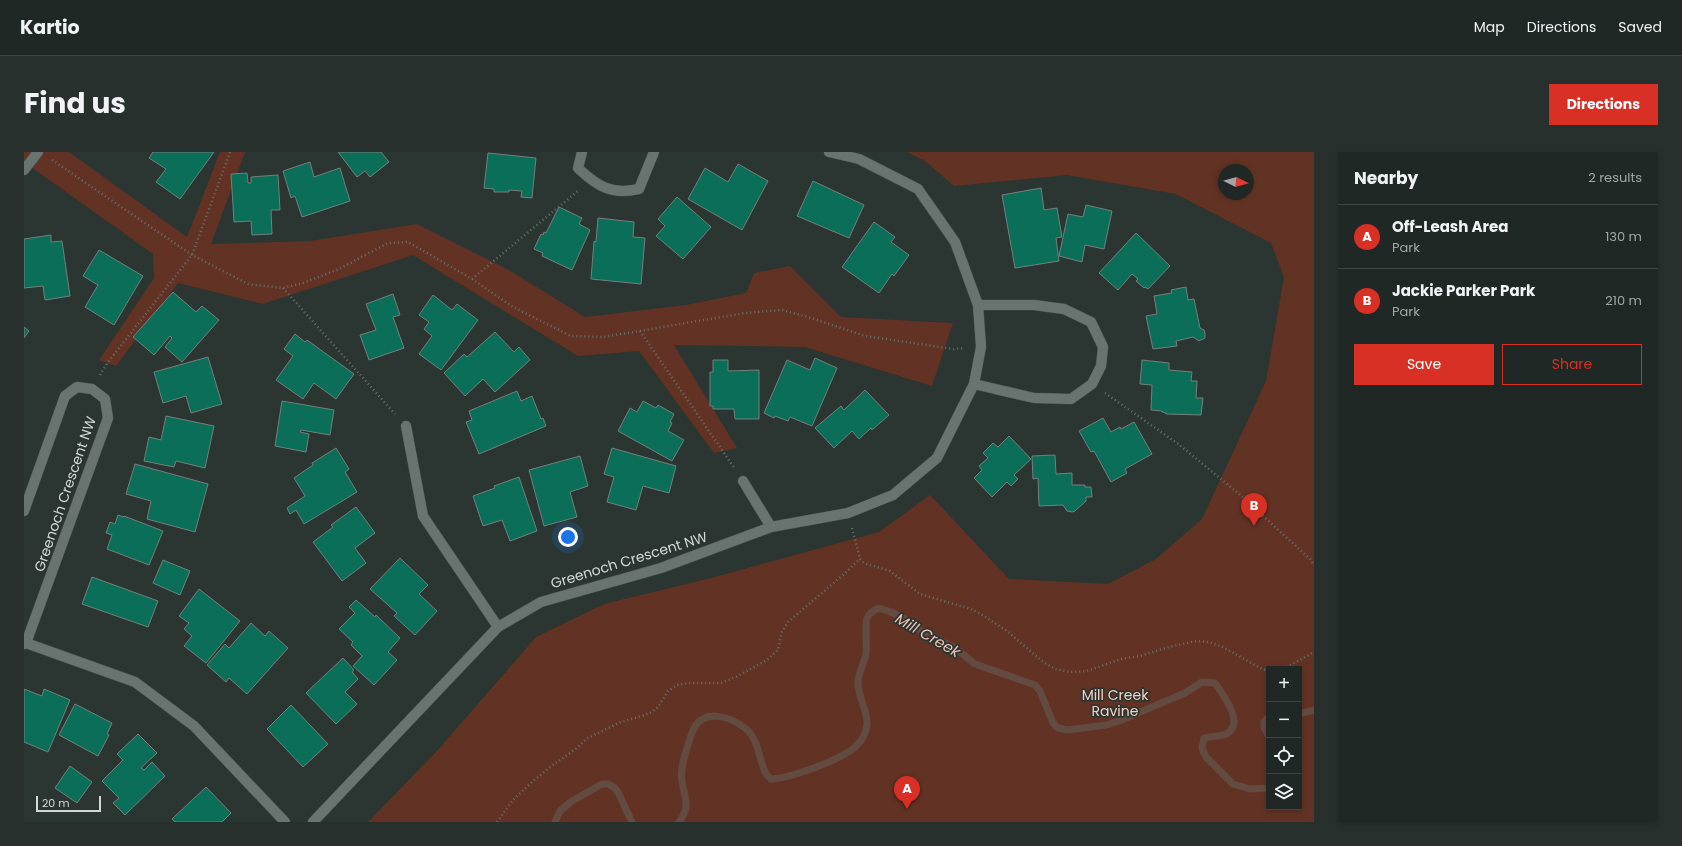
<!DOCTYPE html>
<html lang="en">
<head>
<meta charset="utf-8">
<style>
  body { margin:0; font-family:Poppins,sans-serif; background:#28302d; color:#f1f3f6 }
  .controls { position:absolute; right:12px; bottom:12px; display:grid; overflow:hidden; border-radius:0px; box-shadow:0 2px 6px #0003 }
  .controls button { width:36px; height:36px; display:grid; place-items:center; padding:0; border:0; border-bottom:1px solid #3d4442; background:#202825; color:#f1f3f6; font:20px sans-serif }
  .compass { position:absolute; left:1194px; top:12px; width:36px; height:36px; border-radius:50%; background:#202825; box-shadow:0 2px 6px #0003; rotate:95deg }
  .scale { position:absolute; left:12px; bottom:10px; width:65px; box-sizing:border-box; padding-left:4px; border:2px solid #d1d8d6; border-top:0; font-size:11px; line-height:14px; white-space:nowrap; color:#d1d8d6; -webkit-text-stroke:3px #2b3531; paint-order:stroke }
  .you { position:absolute; left:544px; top:385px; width:14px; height:14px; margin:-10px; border:3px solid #fff; border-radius:50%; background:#1a73e8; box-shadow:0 0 0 6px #1a73e833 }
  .badge { display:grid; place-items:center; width:26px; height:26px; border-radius:50%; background:#d93025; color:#fff; font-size:13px; font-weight:700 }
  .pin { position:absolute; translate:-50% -33px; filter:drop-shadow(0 1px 2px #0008) }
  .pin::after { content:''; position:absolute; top:21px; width:14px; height:12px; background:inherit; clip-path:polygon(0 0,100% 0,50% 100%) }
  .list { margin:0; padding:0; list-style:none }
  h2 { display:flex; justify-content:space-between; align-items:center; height:52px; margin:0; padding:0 16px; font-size:17px }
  h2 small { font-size:13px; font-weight:400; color:#a2a6a7 }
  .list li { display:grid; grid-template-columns:26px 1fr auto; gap:12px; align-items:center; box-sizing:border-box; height:64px; padding:0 16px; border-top:1px solid #3d4442 }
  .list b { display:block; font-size:15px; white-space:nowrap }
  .list p { margin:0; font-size:13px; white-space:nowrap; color:#a2a6a7 }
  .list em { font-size:13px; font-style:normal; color:#a2a6a7 }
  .actions { display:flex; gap:8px; padding:12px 16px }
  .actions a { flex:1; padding:9px 0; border:1px solid #d93025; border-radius:0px; text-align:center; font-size:14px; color:#d93025 }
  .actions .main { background:#d93025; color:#fff }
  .icon { flex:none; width:22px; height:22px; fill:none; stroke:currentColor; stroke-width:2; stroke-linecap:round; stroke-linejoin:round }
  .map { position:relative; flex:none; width:1290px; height:670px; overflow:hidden; border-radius:0px }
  header { display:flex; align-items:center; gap:24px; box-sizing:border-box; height:56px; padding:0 20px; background:#202825; border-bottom:1px solid #3d4442 }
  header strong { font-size:19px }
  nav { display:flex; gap:22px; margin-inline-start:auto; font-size:14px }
  .intro { display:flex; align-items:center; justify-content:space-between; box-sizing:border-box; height:96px; padding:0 24px }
  h1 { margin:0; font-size:28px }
  .button { padding:10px 18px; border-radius:0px; background:#d93025; color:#fff; font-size:14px; font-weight:700 }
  main { display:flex; gap:24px; padding:0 24px }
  aside { flex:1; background:#202825; border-radius:0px; box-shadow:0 2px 6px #0003 }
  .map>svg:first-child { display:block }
  .green { fill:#623324; fill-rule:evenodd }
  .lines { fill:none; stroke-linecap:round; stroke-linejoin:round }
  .stream { stroke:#644b42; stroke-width:7 }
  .building { fill:#0a6e59; stroke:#74807c }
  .service-casing { stroke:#48514e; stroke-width:11 }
  .minor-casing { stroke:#48514e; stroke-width:11 }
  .path { stroke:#68716e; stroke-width:2.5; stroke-dasharray:1 3; stroke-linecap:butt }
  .service { stroke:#697470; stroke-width:10 }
  .minor { stroke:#697470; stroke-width:10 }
  .labels { text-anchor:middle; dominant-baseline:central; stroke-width:3.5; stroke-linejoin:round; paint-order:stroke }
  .street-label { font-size:14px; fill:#d1d8d6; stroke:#2b3531 }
  .park-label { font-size:14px; fill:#fccebe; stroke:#2b3531 }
  .water-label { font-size:15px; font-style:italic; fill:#f0c2b3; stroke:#2b3531 }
</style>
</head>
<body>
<header>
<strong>Kartio</strong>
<nav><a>Map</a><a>Directions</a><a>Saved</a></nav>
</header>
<div class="intro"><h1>Find us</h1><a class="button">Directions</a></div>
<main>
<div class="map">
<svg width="1290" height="670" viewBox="0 0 1290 670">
  <rect width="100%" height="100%" fill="#2b3531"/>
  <path class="green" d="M0,0H45L163,85L196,0H221L187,92L286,89L393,72L485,118L561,165L662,153L722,141L730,121L766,114L817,165L929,171L908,234L781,195L650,193L713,296L690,301L615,199L554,204L389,103L239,152L154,131L92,214L75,208L130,126L129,102L0,10Z
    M883,0H1290V670H344L412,600L512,485L580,452L687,426L855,380L906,343L985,427L1084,432L1132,407L1178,367L1242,229L1260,125L1247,91L1152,42L1043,23L930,34L901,9ZM1200,18H1224V42H1200ZM1245,517H1275V655H1245Z"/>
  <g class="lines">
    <path class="stream" d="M1275,562L1290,558
      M1245,564L1240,570V575L1245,585
      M531,670L536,659L548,649L578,632H584L590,635L594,640L608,670
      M655,670C659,665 662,660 662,653C662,645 659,638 658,629C656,619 660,606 663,596C665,590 667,582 670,576C681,556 707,565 721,576C738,589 734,618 747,627C766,626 822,607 834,592C839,587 842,580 843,573C844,558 834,546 834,531C834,521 840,512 842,502C843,493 841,471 843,466C845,461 850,458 855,456L867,460L881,467L896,478L931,496L951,512L1011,533L1016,539L1029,571L1034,576L1043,578L1082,573L1095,569L1161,541L1178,530L1191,531C1199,543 1222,572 1202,582C1195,585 1187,584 1180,586L1178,596L1182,605L1209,632L1226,637L1245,636"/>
  </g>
  <path class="building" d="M129,0H190L156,47L132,30L142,17L125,6Z
    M314,0H357L365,10L346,25L341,19L333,25Z
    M464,1L512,6L508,46L497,45L498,39L485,38V40H470V37L460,36Z
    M286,10L290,25L316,16L326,49L278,65L271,44L267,46L259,19Z
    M714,12L744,29L718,78L664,47L681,16L704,30Z
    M223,21L224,31H227V25L254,23L256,58H247L248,82L228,83L227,69L210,70L207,22Z
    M789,29L840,53L825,86L773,64Z
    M1017,36L1020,58L1033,56L1038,85L1032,86L1035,109L991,116L978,43Z
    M653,45L687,75L659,107L632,84L641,74L634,67Z
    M1062,53L1088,59L1080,97L1061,93L1058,110L1035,104L1044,62L1059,65Z
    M535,55L558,66L555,72L566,78L548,118L518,104L519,101L510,97L517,82L519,83L520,80L522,81Z
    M574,66L610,70L609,85L621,86L617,132L567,127L570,89L572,90Z
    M850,70L871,85L867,90L885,103L870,124L868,122L855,141L818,115Z
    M1112,81L1146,114L1124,137L1121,135L1120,136L1112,129L1114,127L1108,122L1094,138L1075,121Z
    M27,83V90L38,89L46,144L21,148L19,134L0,136V87Z
    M75,98L119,124L90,173L61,155L74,133L59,124Z
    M1162,135L1164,148L1170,147L1176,176L1180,178L1181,181V186L1175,189L1169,185L1152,189L1153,194L1129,197L1122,164L1133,162L1130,144L1148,141L1147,138Z
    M149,140L172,160L178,154L195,168L158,210L141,195L148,186L146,184L130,203L109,185Z
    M369,142L376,163L369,165L380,196L345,208L336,183L352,178L342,152Z
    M409,143L428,158L433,152L454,168L417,218L395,202L408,184L400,177L405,170L395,163Z
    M0,175L5,179L0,186Z
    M471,180L490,200L495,195L506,208L471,240L459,227L441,244L420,221L440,202L443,205Z
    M271,182L281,190L283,188L330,222L312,247L290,231L279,247L252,228L269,204L260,197Z
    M184,205L198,252L167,261L162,244L139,251L130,220Z
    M791,206L813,216L788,274L766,265L764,269L751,264L750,266L740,261L763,208L786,218Z
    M689,208H704V219L735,218V267H711L710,257H689V254H686V220H689Z
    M1118,208L1145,211V218L1168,220L1167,229H1173L1172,246H1179L1177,263L1142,262V261L1138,260V259L1127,258L1128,233L1116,232Z
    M841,238L865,263L848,278L847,276L835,287L828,279L810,296L791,276L817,254L820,258Z
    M493,239L497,249L508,244L517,267L519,266L522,274L455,302L442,270L448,268L445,259Z
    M258,249L310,258L306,283L277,278L276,280L285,282L282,300L251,294Z
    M619,249L632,256L634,253L650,262L646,270L648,271L644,279L660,288L648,309L594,279L606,256L613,260Z
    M142,264L190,274L181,316L152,309L150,315L120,309L125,285L137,288Z
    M1079,266L1087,280L1096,275L1097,277L1110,270L1128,302L1101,317L1103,321L1087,330L1070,299L1067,300L1055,279Z
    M985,284L1007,307L990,323L994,327L987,334L983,330L968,345L950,326L958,318L955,314L964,306L959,301L969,291L974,295Z
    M312,296L325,317L321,320L333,340L280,372L272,358L266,362L263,356L281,344L270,326L289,313L288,311Z
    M588,296L652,314L645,341L619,334L612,358L583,350L590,325L580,322Z
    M1031,303L1032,322L1048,321V333H1061V335H1067L1068,345H1062V349L1051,359L1048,360L1043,359L1039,353L1015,354L1014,326L1009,327L1008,304Z
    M556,304L564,334L546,340L553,365L520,374L505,318Z
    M111,312L184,332L171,380L123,367L127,349L102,342Z
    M495,325L513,379L486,389L478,368L459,374L449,344L471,336L470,334Z
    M332,355L351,381L331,396L342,411L318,429L289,390L309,375L307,373Z
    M94,363L99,365L100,364L139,379L125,413L83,397L88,383L82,381L86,370L91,372Z
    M376,406L404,433L395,442L413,459L391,483L370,464L373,461L346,437Z
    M139,408L166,419L156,443L129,431Z
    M68,425L134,449L124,475L58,452Z
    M175,437L216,469L182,511L160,494L168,484L160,477L165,471L155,464Z
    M332,448L351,465L352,463L376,486L364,500L373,508L350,533L329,514L338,504L327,493L329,490L315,477L331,461L325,455Z
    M227,471L241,484L245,479L264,496L223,542L205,526L202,530L183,513L201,492L205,496Z
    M319,506L330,518L328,520L334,527L321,540L333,552L312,572L282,541Z
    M0,537L18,544L20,537L46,548L24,600L0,590Z
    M51,552L88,571L83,582L85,583L74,604L35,583Z
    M267,553L304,592L279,615L243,577Z
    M114,582L133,601L117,616L120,618L128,610L141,624L101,663L89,651L95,646L78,629L99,608L93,602Z
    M46,614L68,630L53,651L31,636Z
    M182,635L207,661L198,670H151L148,667Z"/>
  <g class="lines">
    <g class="service-casing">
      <path id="service" d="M0,18L14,0"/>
    </g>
    <g class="minor-casing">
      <path id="minor" d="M558,0L554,16C574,35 588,43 615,37L630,0
        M950,232L1010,246L1047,247L1068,232L1077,214L1079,195L1067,170L1040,157L1010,153H954
        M382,274L399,364L474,475
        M719,329L747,375
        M0,359L41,244L53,235L68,237L81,247L84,266L2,491
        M0,492L2,491L111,530L170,574L261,670
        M289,670L474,475L517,450L637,416L747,375L824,361L869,343L913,306L950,232L957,195L954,153L931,90L894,37L835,7L805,0"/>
    </g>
    <path class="path" d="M28,8L168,103L224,132L259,136L279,131L315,117L364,91L384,90L448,127L489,155L547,184L580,185L721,161L758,158L784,165L841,184L930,197L940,196
      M448,127L555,38
      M259,136L371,262
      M616,179L711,317
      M76,223L84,210L168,103L206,0
      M1081,241L1153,291L1214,341L1286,407L1290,413
      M828,376L836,407L840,411L866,419L896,442L947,457L960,464L983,479L1019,510L1031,517L1046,520L1063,519L1097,507L1116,504L1145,495L1172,489L1184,490L1197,494L1236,516L1245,519
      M1259,517L1290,500
      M473,670L489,648L507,631L526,615L553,596L562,587L597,570L621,563L628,560L634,555L644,539L653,533L665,531H697L712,525L743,508L754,498L758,480L764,470L819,423L836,407"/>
    <use href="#service" class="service"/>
    <use href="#minor" class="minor"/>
  </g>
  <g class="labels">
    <g class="street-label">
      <text transform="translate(41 342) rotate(-71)">Greenoch Crescent NW</text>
      <text transform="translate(605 408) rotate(-17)">Greenoch Crescent NW</text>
    </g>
    <g class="park-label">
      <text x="1091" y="543">Mill Creek<tspan x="1091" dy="16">Ravine</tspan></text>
    </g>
    <g class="water-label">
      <text transform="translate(904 483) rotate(30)">Mill Creek</text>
    </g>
  </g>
</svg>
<div class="controls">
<button>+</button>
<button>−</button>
<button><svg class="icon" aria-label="locate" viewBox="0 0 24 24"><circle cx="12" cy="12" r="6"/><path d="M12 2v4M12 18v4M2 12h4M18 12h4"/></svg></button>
<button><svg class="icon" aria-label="layers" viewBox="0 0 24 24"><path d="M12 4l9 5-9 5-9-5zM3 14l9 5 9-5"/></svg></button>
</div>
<svg class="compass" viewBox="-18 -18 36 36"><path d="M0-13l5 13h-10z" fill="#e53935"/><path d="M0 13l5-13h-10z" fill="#a2a6a7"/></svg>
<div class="scale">20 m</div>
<div class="you"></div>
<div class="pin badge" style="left:883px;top:657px">A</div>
<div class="pin badge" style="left:1230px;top:374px">B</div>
</div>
<aside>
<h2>Nearby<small>2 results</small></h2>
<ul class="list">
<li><span class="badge">A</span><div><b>Off-Leash Area</b><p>Park</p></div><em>130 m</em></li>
<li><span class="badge">B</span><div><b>Jackie Parker Park</b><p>Park</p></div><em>210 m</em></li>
</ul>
<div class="actions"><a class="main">Save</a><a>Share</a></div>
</aside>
</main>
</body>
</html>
